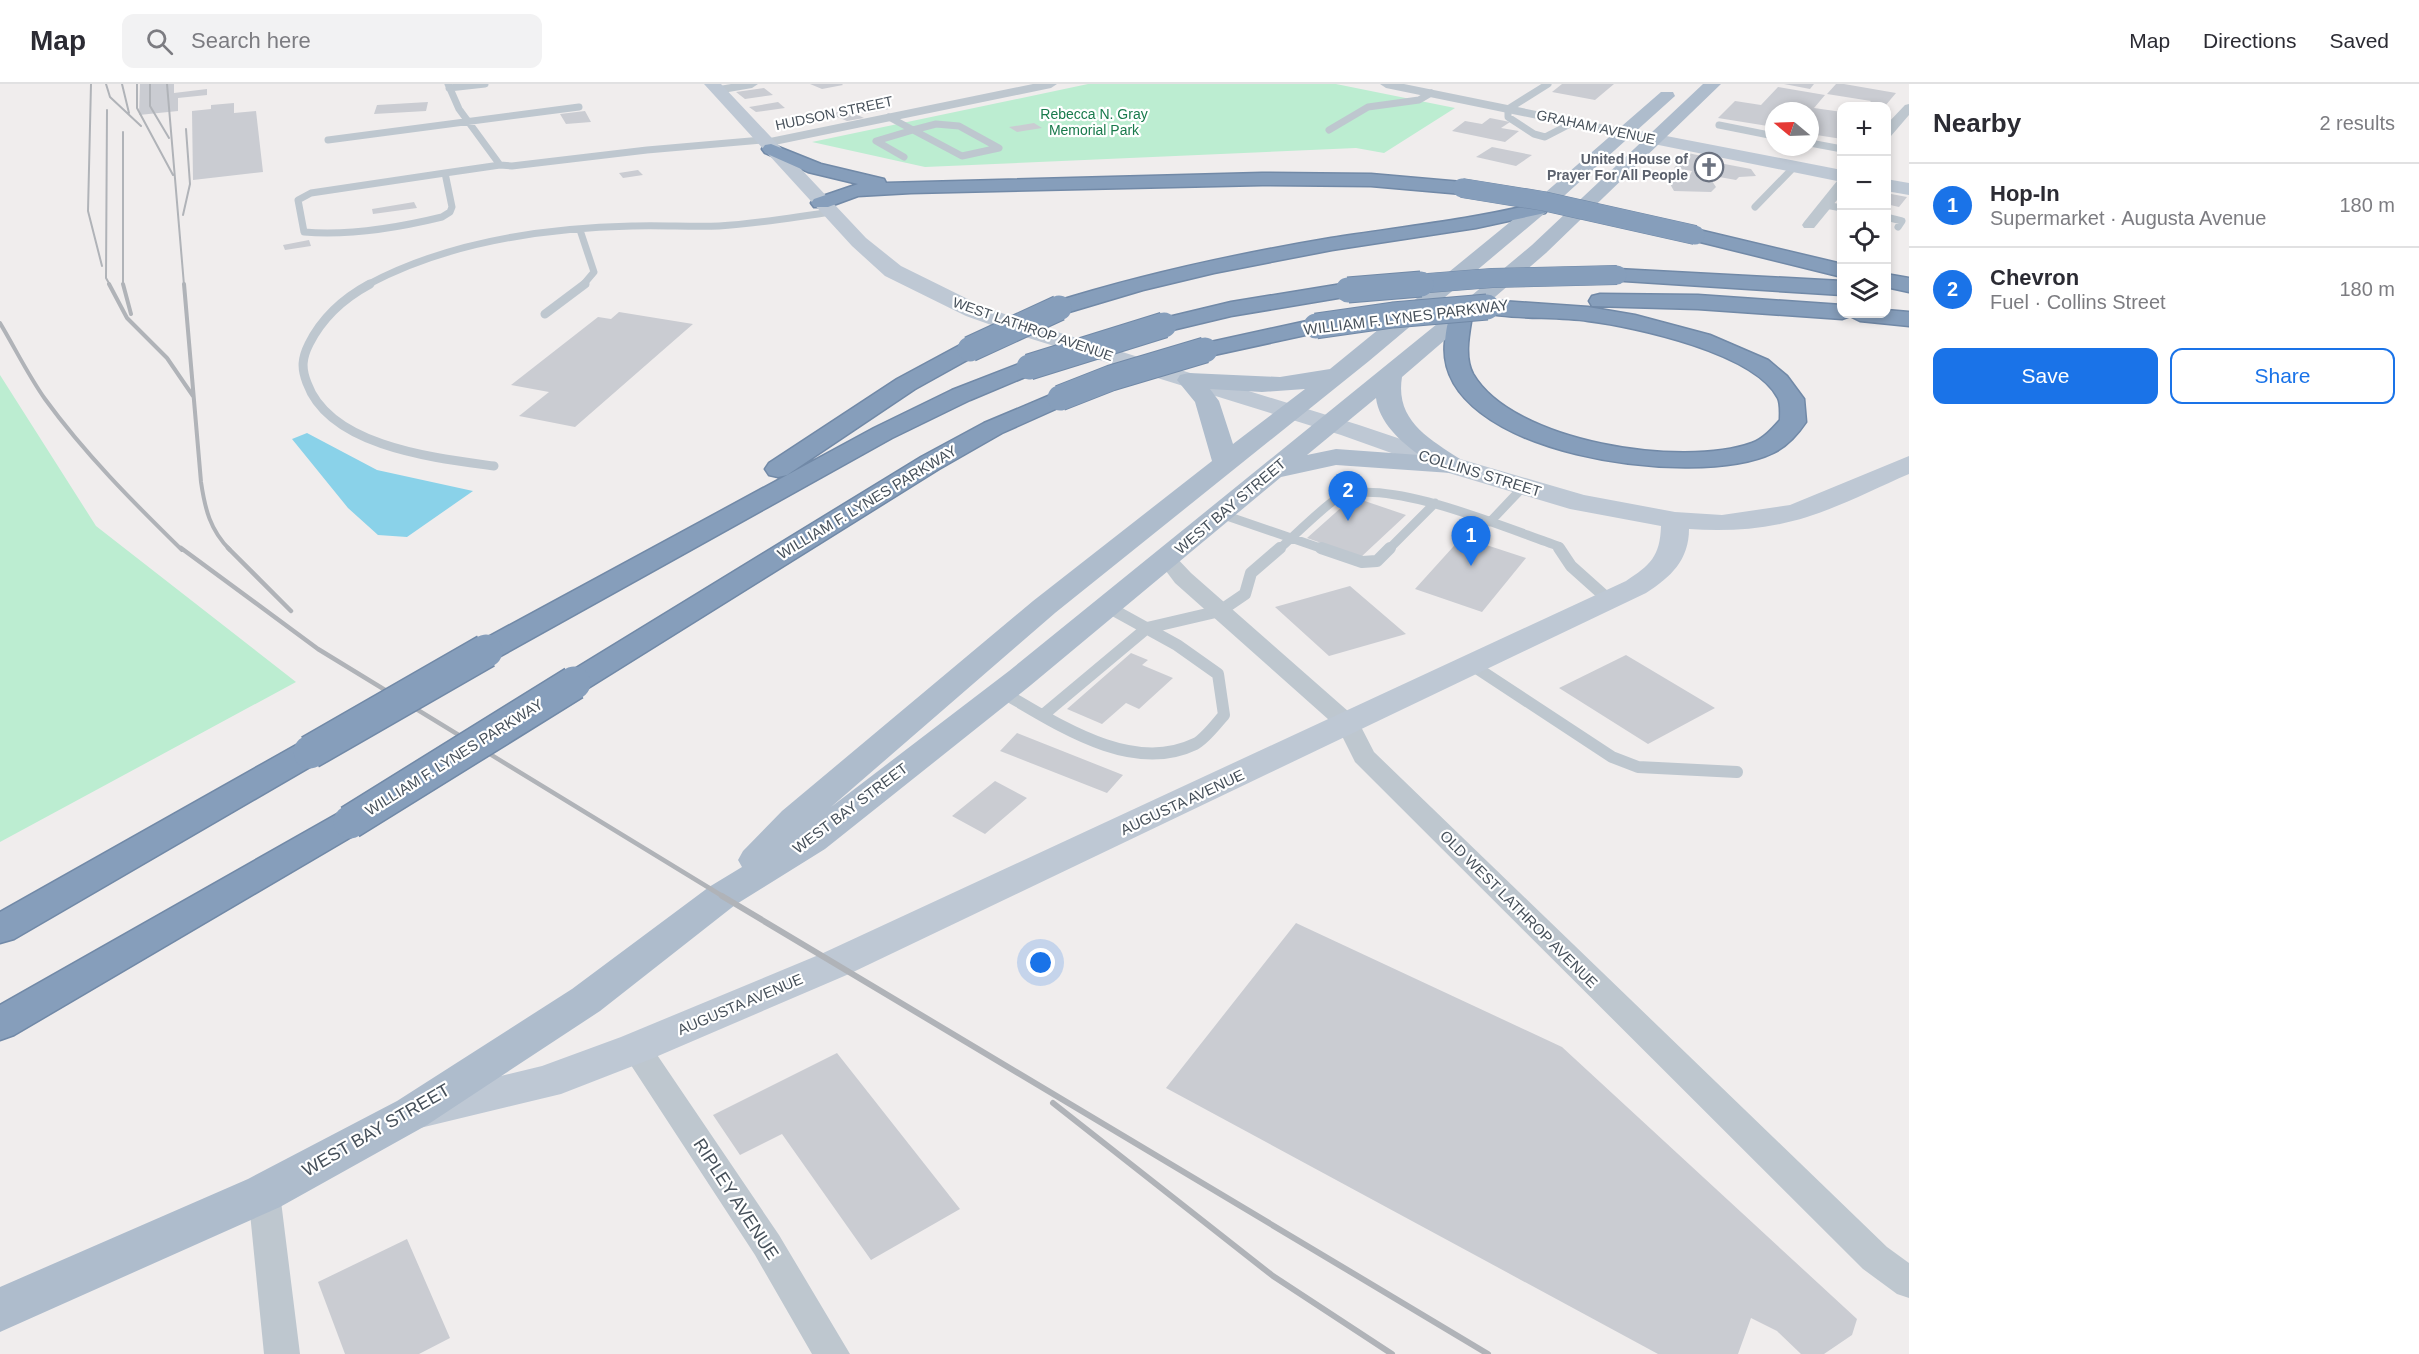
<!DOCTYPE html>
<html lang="en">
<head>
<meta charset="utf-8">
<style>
  body { margin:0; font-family:Helvetica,sans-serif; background:#f2f2f3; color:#2b2b33 }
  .controls { position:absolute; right:18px; top:18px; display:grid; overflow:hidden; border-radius:12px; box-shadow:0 3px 9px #0003 }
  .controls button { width:54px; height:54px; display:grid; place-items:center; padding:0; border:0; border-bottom:2px solid #e1e1e2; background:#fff; color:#2b2b33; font:30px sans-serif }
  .compass { position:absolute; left:1765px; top:18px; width:54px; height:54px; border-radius:50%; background:#fff; box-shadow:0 3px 9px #0003; rotate:289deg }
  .you { position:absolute; left:1041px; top:879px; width:21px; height:21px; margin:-15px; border:4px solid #fff; border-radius:50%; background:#1a73e8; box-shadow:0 0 0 9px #1a73e833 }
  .badge { display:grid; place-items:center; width:39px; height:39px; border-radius:50%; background:#1a73e8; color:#fff; font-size:20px; font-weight:700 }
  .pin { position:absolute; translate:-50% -50px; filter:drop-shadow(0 2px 3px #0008) }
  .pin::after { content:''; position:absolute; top:32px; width:21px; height:18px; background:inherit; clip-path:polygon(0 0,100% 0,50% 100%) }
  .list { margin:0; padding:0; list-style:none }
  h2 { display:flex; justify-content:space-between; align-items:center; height:78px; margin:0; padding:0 24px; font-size:26px }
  h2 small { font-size:20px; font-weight:400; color:#7c7c81 }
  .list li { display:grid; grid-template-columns:39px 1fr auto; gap:18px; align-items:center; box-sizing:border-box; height:84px; padding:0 24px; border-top:2px solid #e1e1e2 }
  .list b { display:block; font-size:22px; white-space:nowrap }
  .list p { margin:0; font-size:20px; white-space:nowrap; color:#7c7c81 }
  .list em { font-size:20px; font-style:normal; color:#7c7c81 }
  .actions { display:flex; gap:12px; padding:18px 24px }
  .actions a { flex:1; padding:14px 0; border:2px solid #1a73e8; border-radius:12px; text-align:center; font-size:21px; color:#1a73e8 }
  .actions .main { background:#1a73e8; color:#fff }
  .icon { flex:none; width:33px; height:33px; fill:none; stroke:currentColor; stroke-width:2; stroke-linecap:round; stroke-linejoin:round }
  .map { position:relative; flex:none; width:1909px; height:1270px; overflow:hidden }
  header { display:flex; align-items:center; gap:36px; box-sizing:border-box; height:84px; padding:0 30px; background:#fff; border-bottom:2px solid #e1e1e2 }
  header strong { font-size:28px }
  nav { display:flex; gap:33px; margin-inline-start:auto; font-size:21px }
  .search { width:420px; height:54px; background:#f2f2f3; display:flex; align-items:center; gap:15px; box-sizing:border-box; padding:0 21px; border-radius:12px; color:#7c7c81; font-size:22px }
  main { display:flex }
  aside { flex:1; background:#fff }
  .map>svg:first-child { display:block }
  .green { fill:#bcedd1 }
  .water { fill:#8ad2e9 }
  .building { fill:#caccd2 }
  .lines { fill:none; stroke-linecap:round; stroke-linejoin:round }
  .highway-casing { stroke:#7189a7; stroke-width:3 }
  .lane-far2 { stroke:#bec7cf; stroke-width:7 }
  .lane-far1 { stroke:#bec7cf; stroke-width:9 }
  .lane { stroke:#bec7cf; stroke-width:12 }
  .street { fill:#bec7cf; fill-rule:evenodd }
  .secondary { fill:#bec8d4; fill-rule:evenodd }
  .primary { fill:#aebccc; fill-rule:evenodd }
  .highway { fill:#869ebb; fill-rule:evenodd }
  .rail-far3 { stroke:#b0b3b8; stroke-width:2 }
  .rail-far2 { stroke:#b0b3b8; stroke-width:4 }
  .rail-far1 { stroke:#b0b3b8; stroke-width:4.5 }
  .rail { stroke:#b0b3b8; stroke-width:6 }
  .highway-bridge-far2-casing { stroke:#7189a7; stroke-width:20; stroke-linecap:butt }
  .highway-bridge-far1-casing { stroke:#7189a7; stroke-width:27; stroke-linecap:butt }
  .highway-bridge-casing { stroke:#7189a7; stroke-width:36; stroke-linecap:butt }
  .highway-bridge-far2 { stroke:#869ebb; stroke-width:19 }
  .highway-bridge-far1 { stroke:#869ebb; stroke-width:25 }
  .highway-bridge { stroke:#869ebb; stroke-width:33 }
  .labels { text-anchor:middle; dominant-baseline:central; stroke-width:4.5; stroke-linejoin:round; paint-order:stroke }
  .far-street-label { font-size:14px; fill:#46505a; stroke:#fff }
  .far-park-label { font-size:14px; fill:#197a4c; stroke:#fff }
  .far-worship-label { font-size:14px; font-weight:bold; fill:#5b616d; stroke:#fff; text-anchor:end }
  .street-label { font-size:15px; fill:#46505a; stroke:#fff }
  .near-street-label { font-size:18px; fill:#46505a; stroke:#fff }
</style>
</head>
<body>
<header>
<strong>Map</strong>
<div class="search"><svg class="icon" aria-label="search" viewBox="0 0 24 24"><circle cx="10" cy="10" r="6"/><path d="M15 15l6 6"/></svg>Search here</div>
<nav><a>Map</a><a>Directions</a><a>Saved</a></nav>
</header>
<main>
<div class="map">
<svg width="1909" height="1270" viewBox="0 0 1909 1270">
  <rect width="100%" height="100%" fill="#f0eded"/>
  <path class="green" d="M1088,0H1336L1455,24L1384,69L1356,64L925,83L812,58Z
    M0,291L96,442L296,598L0,758Z"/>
  <path class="water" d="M307,349L377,386L473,407L407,453L378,451L348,424L292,355Z"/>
  <path class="building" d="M140,0H174V9L207,5V11L178,14V27L139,31Z
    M810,0H842L843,1L822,5Z
    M1562,0H1614L1595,16L1552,8Z
    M1784,0H1814L1810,5Z
    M1836,0H1844L1896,9L1885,22H1880L1868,20L1871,17L1827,10Z
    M1778,3L1825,11L1814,24L1842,28V55L1810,50V27H1774V43L1718,34L1735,17L1761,21Z
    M764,4L773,11L745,15L736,8Z
    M428,18L426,27L374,30L377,21Z
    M778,18L785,24L756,28L749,23Z
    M876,18L889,25L864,30L851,23Z
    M234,19V29L256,27L263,88L193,96L192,27L211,25V21Z
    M847,26L864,34L847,37L830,30Z
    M585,27L591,38L566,40L560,30Z
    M1490,34L1510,38L1501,44L1519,47L1505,58L1452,47L1465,37L1482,40Z
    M1034,39L1042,44L1017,48L1009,43Z
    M1492,63L1532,71L1516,82L1476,73Z
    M1688,69L1711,74L1714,78L1751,85L1756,92L1739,93L1736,96L1708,91L1704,96L1712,97L1716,103L1711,108L1674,107L1665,91L1689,93L1692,87L1674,84Z
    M638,86L643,91L623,94L619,89Z
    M1886,109L1907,113L1899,123L1886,120Z
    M414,118L417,124L373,130L372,125Z
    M309,156L311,162L285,166L283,161Z
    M619,228L693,240L575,343L519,332L549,308L511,301L598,233L611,235Z
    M1353,413L1406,431L1361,473L1307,454Z
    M1462,453L1526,474L1482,528L1415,505Z
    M1350,502L1406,550L1329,572L1275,523Z
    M1131,569L1148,576L1142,581L1173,594L1139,625L1126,619L1102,640L1067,625Z
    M1626,571L1715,624L1648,660L1559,604Z
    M1017,649L1123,691L1107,709L1000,667Z
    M995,697L1027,714L985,750L952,732Z
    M1296,839L1562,963L1857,1235L1852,1251L1824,1270H1801L1777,1247L1751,1234L1738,1270H1658L1166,1004Z
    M837,969L960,1125L871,1176L782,1050L740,1071L713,1031Z
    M407,1155L450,1254L419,1270H345L318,1198Z"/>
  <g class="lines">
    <g class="highway-casing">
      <path id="highway" d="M771,60L821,80L884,95L886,99L1262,89L1371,90L1462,98L1469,100L1472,104L1469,108L1462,110L1371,102L1262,101L911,109L858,112L828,123H814L811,119L814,115L858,100L808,88L765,69L762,65L765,61Z
        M1538,119L1545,121L1548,125L1545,129L1476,144L1332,166L1214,189L1143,206L1059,231L1051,229L1048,224L1051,219C1143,190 1236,170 1331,154C1400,143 1470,136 1538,119Z
        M1695,145L1842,180V193L1688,155L1685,151L1688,147Z
        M1617,185L1842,197V211L1609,196L1606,191L1609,186Z
        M1886,190L1909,194V208L1886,203Z
        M1348,199L1356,201L1359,206L1356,211L1231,232L1164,248L1156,246L1153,241L1156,236L1231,218Z
        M1600,210L1698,211L1842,221V230H1886V226L1909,228V242L1860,237L1850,232L1842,235L1698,225L1592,222L1589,217L1592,212Z
        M1487,216L1588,223L1635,231L1710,251L1768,276L1787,292L1804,315L1806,338C1798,350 1786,363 1773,369C1698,406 1433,372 1445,258C1446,248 1447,236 1453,227L1461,225L1469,227L1472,232C1469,250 1464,273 1473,290C1513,359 1683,384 1752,359C1763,355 1772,345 1780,336C1780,330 1781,320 1778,314C1755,269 1636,243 1588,237C1553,232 1514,236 1479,228L1476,223L1479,218Z
        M1316,235L1324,237L1327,242L1324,247L1205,273L1197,271L1193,266L1197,261Z
        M970,258L978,260L982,265L978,270L915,305L787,391L778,393L769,391L765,385L769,379L897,295L962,260Z
        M1029,276L1037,278L1041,283L1037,288L970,316L892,354L497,574L486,576L475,574L470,567L475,560L874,344L952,306Z
        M1060,307L1069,309L1072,314L1069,319L1002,349L939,385L585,606L574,609L563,606L558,599L563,592L921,373L984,339Z
        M310,657L322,660L327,668L322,676L14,855L0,859V828L298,660Z
        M350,726L363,730L368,738L363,746L14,951L0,956V921L337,730Z"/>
    </g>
    <path class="lane-far2" d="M448,0L459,25L500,81L512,82L647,66L762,56
      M1548,0L1508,25V33L1534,50L1545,53L1574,38
      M449,4L485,0
      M889,33L913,46
      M936,40L959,42L999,64L962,72L913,46Z
      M1719,41L1774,52
      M1329,46L1368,23L1419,16L1431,9
      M328,56L579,23
      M1810,59L1842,65
      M904,73L876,57L913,46
      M445,89L452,123L450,128L442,133C397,144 350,152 304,148L298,116L311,109Z
      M445,89L500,81
      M1825,121L1842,124
      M1755,123L1794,83
      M1886,133L1902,137L1898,143
      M580,146L594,188L583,201
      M367,201C447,158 541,144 632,142C661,141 690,143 719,142C757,140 794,133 832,128"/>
    <path class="lane-far1" d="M370,200C344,214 322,234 309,260C302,274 301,284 307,299C330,363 435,374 494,382
      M545,230L585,200
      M1221,430L1326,466
      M1490,438L1523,403
      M1278,466C1290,456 1330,416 1341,412C1390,394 1508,445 1558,462L1560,466
      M1388,466L1435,419"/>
    <path class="lane" d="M1321,464L1362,478L1377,477L1390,464
      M1559,464L1571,482L1609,516
      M1472,581L1612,673L1638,683L1737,688
      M1002,608C1056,639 1131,691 1195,660C1205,655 1216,640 1224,631L1218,590L1177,561L1108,523
      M1043,631L1147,544L1220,527L1245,510L1251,489L1280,464"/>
    <path class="street" d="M731,0H758L752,4L717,10L711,6L713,3Z
      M1033,0H1057L1051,4L765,63L758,59L765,55Z
      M1380,0H1404L1625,45L1631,49L1625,53L1386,4Z
      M1909,20V31L1891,52L1886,53V41L1905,21Z
      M1842,96V110L1814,144H1804L1802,141L1804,138L1837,97Z
      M1167,469L1174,471L1191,489L1357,635L1374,668L1887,1163L1909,1179V1214L1897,1210L1863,1185L1355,678L1338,644L1175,499L1157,475L1160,471Z
      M636,952L647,956L779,1151L850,1270H812L755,1171L625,972L621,964L625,956Z
      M264,1095L276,1099L280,1109L300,1270H264L248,1109L252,1099Z"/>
    <path class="secondary" d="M704,0H721L866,154L901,182L982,222L1038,242L1359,341L1460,375L1584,411L1675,428L1722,431L1790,421L1909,372V390C1876,404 1842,422 1807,433C1769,445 1729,448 1689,445C1689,476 1671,493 1646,509L849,890L651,975L561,1010L420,1044L405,1039L398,1027L405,1015L542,982L621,953L821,870L1626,497C1650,481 1660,473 1661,442L1570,425L1442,387L1341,351L1022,252L966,232L885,192L852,162Z
      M1625,44L1842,86V98L1619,53L1616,49L1619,45Z
      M1886,95L1909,99V111L1886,107Z"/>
    <path class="primary" d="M1703,0H1721L1546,169L1402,293C1395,336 1428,354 1460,375L1464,381L1460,387L1451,389L1336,381L1281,393L1031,601L825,765L735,821L600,927L427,1041L280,1123L0,1248V1203L248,1095L397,1017L572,905L709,803L742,783L738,776L743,767L782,727L1033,517L1212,377L1195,318L1177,296L1180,291L1189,289L1280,293L1330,285L1531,121L1661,8H1673L1675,12L1545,129L1369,277L1055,529L831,723L1009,587L1453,227L1532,161ZM1210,305L1262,308L1305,305L1233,360L1219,317ZM1376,314C1379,338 1400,357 1419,371L1336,365L1307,371Z"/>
    <use href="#highway" class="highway"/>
    <path class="rail-far3" d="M91,0L88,127L102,182
      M106,0L110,13L141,42
      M122,0L129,29
      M137,0V24L173,91
      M150,0V22L169,54
      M167,0L184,201
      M107,26L106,194L110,201
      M123,48V201
      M183,131L190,100L186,45"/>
    <path class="rail-far2" d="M109,200L127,234L167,274L193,312
      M123,200L131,230
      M184,200L201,398C205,425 210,446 230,466
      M0,239C15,264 28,291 45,315C85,370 133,418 182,466"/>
    <path class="rail-far1" d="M181,464L318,565L724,813
      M228,464L291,527"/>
    <path class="rail" d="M722,812L1488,1270
      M1053,1019L1273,1192L1392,1270"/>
    <g class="highway-bridge-far2-casing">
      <path id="highway-bridge-far2" d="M1462,104L1543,117L1695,151
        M1403,201L1492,194L1617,191"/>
    </g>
    <g class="highway-bridge-far1-casing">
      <path id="highway-bridge-far1" d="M1348,206L1421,200
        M1316,242L1393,231L1487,223
        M970,265L1059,224
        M1029,283L1164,241
        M1060,314L1111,294L1205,266"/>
    </g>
    <g class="highway-bridge-casing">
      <path id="highway-bridge" d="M310,668L486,567
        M350,738L574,599"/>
    </g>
    <use href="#highway-bridge-far2" class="highway-bridge-far2"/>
    <use href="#highway-bridge-far1" class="highway-bridge-far1"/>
    <use href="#highway-bridge" class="highway-bridge"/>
  </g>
  <defs>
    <g id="church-ring" transform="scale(1.5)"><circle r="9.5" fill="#fff" stroke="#6b7280" stroke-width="1.5"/><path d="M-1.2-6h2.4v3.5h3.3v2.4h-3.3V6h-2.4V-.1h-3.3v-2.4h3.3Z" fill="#6b7280"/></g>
  </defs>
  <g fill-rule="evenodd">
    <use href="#church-ring" x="1709" y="83"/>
  </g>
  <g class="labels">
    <g class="far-street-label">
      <text transform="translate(834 29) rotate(-12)">HUDSON STREET</text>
      <text transform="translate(1596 43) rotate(12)">GRAHAM AVENUE</text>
      <text transform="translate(1033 245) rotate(19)">WEST LATHROP AVENUE</text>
    </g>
    <g class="far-park-label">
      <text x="1094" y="30">Rebecca N. Gray<tspan x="1094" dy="16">Memorial Park</tspan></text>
    </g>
    <g class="far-worship-label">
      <text x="1688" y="75">United House of<tspan x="1688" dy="16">Prayer For All People</tspan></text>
    </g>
    <g class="street-label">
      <text transform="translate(1406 233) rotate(-7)">WILLIAM F. LYNES PARKWAY</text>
      <text transform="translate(1480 389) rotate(17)">COLLINS STREET</text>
      <text transform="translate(867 418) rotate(-31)">WILLIAM F. LYNES PARKWAY</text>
      <text transform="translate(1230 422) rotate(-40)">WEST BAY STREET</text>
      <text transform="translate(454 673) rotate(-32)">WILLIAM F. LYNES PARKWAY</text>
      <text transform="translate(1182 718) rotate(-25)">AUGUSTA AVENUE</text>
      <text transform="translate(850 724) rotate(-37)">WEST BAY STREET</text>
      <text transform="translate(1519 825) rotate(45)">OLD WEST LATHROP AVENUE</text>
      <text transform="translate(740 920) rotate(-23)">AUGUSTA AVENUE</text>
    </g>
    <g class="near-street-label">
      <text transform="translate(376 1046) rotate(-30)">WEST BAY STREET</text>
      <text transform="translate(736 1115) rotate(57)">RIPLEY AVENUE</text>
    </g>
  </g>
</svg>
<div class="controls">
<button>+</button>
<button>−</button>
<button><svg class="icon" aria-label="locate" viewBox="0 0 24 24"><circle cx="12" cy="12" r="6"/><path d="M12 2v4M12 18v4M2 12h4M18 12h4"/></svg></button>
<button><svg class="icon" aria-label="layers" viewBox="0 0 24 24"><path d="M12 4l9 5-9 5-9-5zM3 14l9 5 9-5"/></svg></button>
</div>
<svg class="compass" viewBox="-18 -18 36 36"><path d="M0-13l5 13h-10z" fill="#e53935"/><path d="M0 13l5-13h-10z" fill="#7c7c81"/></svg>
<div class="you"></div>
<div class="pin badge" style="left:1471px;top:482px">1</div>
<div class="pin badge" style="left:1348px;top:437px">2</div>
</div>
<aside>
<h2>Nearby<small>2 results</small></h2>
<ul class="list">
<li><span class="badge">1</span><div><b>Hop-In</b><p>Supermarket · Augusta Avenue</p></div><em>180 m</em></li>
<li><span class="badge">2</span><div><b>Chevron</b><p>Fuel · Collins Street</p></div><em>180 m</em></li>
</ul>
<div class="actions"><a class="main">Save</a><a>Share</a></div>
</aside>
</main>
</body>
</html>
